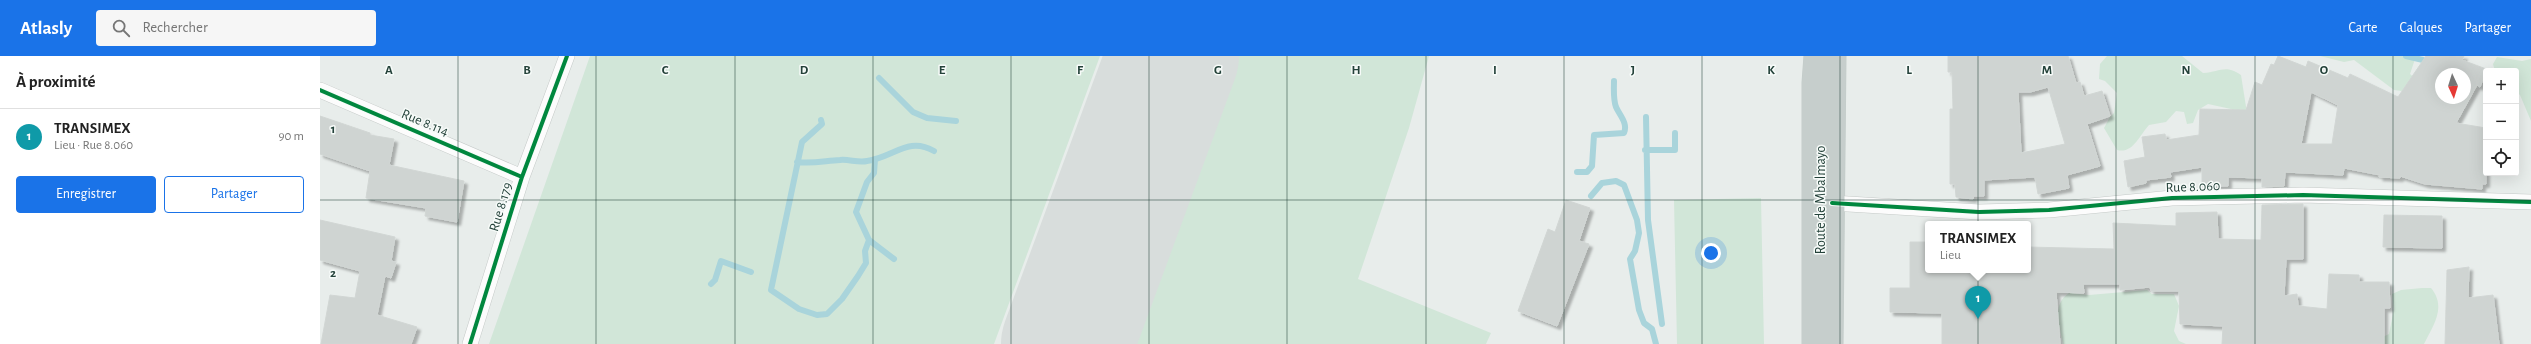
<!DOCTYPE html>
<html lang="fr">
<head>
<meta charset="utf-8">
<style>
  body { margin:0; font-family:"Alegreya Sans",sans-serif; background:#f6f6f6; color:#222 }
  .controls { position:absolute; right:12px; top:12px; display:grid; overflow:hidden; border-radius:4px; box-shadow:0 4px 16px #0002 }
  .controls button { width:36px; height:36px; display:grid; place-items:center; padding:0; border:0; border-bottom:1px solid #e0e0e0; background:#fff; color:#222; font:20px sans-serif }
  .compass { position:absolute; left:2115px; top:12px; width:36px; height:36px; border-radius:50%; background:#fff; box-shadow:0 4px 16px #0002; rotate:176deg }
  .you { position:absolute; left:1391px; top:197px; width:14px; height:14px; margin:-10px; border:3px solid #fff; border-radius:50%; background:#1a73e8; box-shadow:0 0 0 6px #1a73e833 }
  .badge { display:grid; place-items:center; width:26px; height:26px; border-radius:50%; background:#1a73e8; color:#fff; font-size:13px; font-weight:700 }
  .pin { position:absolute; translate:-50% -33px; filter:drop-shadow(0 1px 2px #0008) }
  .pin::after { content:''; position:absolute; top:21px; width:14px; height:12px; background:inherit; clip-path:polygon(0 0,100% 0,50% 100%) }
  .popup { position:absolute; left:1605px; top:165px; width:106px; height:52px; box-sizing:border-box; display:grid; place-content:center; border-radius:4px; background:#fff; filter:drop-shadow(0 1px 3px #0005); font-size:13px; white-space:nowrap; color:#767676 }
  .popup b { font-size:15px; color:#222 }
  .popup::after { content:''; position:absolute; left:50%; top:100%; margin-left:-8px; border:8px solid transparent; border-top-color:#fff }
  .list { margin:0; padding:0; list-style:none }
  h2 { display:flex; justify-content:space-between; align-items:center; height:52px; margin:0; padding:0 16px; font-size:17px }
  h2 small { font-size:13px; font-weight:400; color:#767676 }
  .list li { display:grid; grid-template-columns:26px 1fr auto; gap:12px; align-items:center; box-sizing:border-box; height:56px; padding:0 16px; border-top:1px solid #e0e0e0 }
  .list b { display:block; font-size:15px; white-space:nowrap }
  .list p { margin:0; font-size:13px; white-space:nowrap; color:#767676 }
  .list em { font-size:13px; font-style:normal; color:#767676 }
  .actions { display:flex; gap:8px; padding:12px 16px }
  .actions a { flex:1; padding:9px 0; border:1px solid #1a73e8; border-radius:4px; text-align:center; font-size:14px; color:#1a73e8 }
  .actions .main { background:#1a73e8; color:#fff }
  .icon { flex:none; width:22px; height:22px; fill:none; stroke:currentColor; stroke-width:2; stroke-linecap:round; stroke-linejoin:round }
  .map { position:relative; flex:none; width:2211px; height:288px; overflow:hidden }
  header { display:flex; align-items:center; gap:24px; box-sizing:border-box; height:56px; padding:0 20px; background:#1a73e8; color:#fff }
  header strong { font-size:19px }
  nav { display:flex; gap:22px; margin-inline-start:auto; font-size:14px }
  .search { width:280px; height:36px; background:#f6f6f6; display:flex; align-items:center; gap:10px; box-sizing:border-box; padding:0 14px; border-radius:4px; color:#767676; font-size:15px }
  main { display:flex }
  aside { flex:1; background:#fff }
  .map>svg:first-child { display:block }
  .green { fill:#d1e6d8 }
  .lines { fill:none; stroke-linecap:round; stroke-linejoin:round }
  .stream { stroke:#a9d4db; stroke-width:6 }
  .runway { stroke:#d8dddc; stroke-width:132 }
  .building { fill:#cfd4d2; stroke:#d1d6d4; fill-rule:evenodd; filter:url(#shadow) }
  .minor-casing { stroke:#c5cac8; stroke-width:16 }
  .trunk-casing { stroke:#c3ccc9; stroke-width:23 }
  .minor { stroke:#fcfcfc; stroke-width:15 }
  .trunk { stroke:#c6cecc; stroke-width:22 }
  .cycleway-casing { stroke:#f7fbf9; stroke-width:6 }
  .cycleway { stroke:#00873e; stroke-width:4 }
  .grid { fill:none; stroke:#24423a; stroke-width:1; stroke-opacity:0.55 }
  .labels { text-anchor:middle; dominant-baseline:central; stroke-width:3; stroke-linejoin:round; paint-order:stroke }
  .street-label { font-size:14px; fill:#24423a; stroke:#f7fbf9 }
  .grid-label { font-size:13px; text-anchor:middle; font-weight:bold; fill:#24423a; stroke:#f7fbf9; stroke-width:3; stroke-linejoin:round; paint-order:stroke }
</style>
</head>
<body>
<header>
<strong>Atlasly</strong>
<div class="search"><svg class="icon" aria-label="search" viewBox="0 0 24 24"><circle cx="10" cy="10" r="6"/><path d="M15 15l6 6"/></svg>Rechercher</div>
<nav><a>Carte</a><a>Calques</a><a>Partager</a></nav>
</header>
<main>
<aside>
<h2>À proximité<small></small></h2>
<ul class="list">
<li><span class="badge" style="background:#0f9aa8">1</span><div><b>TRANSIMEX</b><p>Lieu · Rue 8.060</p></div><em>90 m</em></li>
</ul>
<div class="actions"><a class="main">Enregistrer</a><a>Partager</a></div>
</aside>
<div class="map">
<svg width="2211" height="288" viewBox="0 0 2211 288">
  <defs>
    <filter id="shadow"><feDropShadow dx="3.5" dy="3.5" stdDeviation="1" flood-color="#0004"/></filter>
  </defs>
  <rect width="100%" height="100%" fill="#e8edeb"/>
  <path class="green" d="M270,0H780L674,288H169Z
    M914,0H1109L1089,72L1038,223L1171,277L1166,288H808Z
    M1787,0H1862L1883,17C1900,16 1905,8 1921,19L1927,57L1921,62L1911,53L1888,48L1878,54L1873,67L1867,68L1864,56L1856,55L1846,66L1829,69C1819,80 1813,98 1797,94L1784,72L1790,61L1794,57L1797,37L1785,25L1779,23L1780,8Z
    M2000,0H2096L2090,18L2125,48L2097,37L2074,34L2034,4L2024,6Z
    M2177,1L2202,5L2211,3V65L2200,39L2196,36V15H2175L2173,8Z
    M1441,142L1444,288H1357L1354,144Z
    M2102,232H2111C2127,251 2113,270 2104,288H2048L2069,278L2074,253L2072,238L2081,234Z
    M1827,234L1832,238H1854L1859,250L1854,275L1859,285L1866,288H1743C1740,270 1731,249 1749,237L1769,239Z"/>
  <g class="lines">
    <path class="stream" d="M2086,0L2103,4
      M559,22L593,56L607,62L636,65
      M1326,61L1328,164L1342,268
      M501,64L502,68L482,86L451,234L479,253L497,259L507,258L522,243L538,220L546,207L545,195L549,184
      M1325,94H1355V77
      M555,103L554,117L547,126L536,156L549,184L574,203
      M477,106C492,108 504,105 520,104C529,103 538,107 547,105C574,101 588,80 614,95
      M1257,116H1267L1272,110L1274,79L1304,77C1308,67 1300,60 1296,51C1293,43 1294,33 1294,25
      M1271,140L1282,127L1296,125L1304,129L1317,164L1319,177L1315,195L1310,203L1319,254L1324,267L1332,273L1336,288
      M391,228L395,224L401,205L431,216"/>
    <path class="runway" d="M747,288L853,0"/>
  </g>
  <path class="building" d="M1628,0H1748L1756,27L1760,26L1764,40L1782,35L1790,60L1767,68L1780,110L1747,119L1749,132L1718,138L1715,121L1664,124V140H1654L1653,143L1636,141L1635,128H1630V53H1633L1632,16H1628ZM1728,31L1745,88L1701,97L1698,36H1710Z
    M1958,0L1986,11L1988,5L2028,22L2030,18L2078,41L2106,0H2144L2142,4L2169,14L2166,15L2160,31L2157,29L2136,67L2166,72V128H2162V133L2105,128L2080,120V122L2059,121L2060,119L2024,112L2023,119L1965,116L1964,130L1942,131V122L1908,121V130H1882V111L1850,116L1851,121L1826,124V127L1808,131L1804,105L1825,101L1822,81L1845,78L1846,84L1879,79L1880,53L1926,54L1935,26L1942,29L1951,8L1954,9ZM2121,18H2145V42H2121ZM1991,36L2018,49L2012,88H1981Z
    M0,60L50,77V79L74,83L69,109L144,125L137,166L105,160L106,152L46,142L50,115L0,98Z
    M1246,144L1270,152L1259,185L1269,188L1237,270L1198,255L1228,173L1235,176Z
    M1983,148V203H1966L1964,240L1977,238L1978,250L2007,253L2009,218L2039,219V226H2069L2070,252H2064V288H1902L1903,270L1860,268L1859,235H1831L1830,231L1800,234V228H1763L1764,237L1736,236L1740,288H1622V257L1570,256V232H1590V186H1608V214H1708V191L1794,193L1793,167L1856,170V157L1897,156L1898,183L1941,184L1942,149Z
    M2064,159L2122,160V192L2063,191Z
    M0,164L75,181L71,205L76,206L71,222L65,220L57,259L97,271L91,288H1L10,239L35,242L40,215L0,204Z
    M2149,211L2148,242L2173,239L2179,288H2125L2127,214Z"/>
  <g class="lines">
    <g class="minor-casing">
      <path id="minor" d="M0,34L202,121
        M1512,147L1659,156L1729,154L1852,142L1983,139L2211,146
        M150,288L202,121L247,0"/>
    </g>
    <g class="trunk-casing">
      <path id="trunk" d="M1493,288V27L1495,0
        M1512,288L1515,0"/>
    </g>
    <use href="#minor" class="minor"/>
    <use href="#trunk" class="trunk"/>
    <g class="cycleway-casing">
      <path id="cycleway" d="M0,34L202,121
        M1512,147L1659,156L1729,154L1852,142L1983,139L2211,146
        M150,288L202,121L247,0"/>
    </g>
    <use href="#cycleway" class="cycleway"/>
  </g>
  <path class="grid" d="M138,0V288M276,0V288M415,0V288M553,0V288M691,0V288M829,0V288M967,0V288M1106,0V288M1244,0V288M1382,0V288M1520,0V288M1658,0V288M1796,0V288M1935,0V288M2073,0V288M0,144H2211"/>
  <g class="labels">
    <g class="street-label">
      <text transform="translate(105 67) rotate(23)">Rue 8.114</text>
      <text transform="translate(1873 131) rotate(-2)">Rue 8.060</text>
      <text transform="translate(1501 144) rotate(-90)">Route de Mbalmayo</text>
      <text transform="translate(181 151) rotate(-73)">Rue 8.179</text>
    </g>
  </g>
  <g class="grid-label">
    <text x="69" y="18">A</text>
    <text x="207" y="18">B</text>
    <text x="345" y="18">C</text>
    <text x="484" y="18">D</text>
    <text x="622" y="18">E</text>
    <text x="760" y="18">F</text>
    <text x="898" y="18">G</text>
    <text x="1036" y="18">H</text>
    <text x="1175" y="18">I</text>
    <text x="1313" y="18">J</text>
    <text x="1451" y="18">K</text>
    <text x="1589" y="18">L</text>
    <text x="1727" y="18">M</text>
    <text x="1866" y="18">N</text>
    <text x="2004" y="18">O</text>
    <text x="13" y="77">1</text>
    <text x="13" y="221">2</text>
  </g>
</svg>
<div class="controls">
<button>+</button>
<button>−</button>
<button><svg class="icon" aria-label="locate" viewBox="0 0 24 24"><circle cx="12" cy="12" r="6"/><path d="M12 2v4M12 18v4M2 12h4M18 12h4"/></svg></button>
</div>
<svg class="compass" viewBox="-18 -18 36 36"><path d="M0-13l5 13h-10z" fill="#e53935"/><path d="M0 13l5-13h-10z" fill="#767676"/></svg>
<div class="you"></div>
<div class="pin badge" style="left:1658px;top:263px;background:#0f9aa8">1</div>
<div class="popup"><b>TRANSIMEX</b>Lieu</div>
</div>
</main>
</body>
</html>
